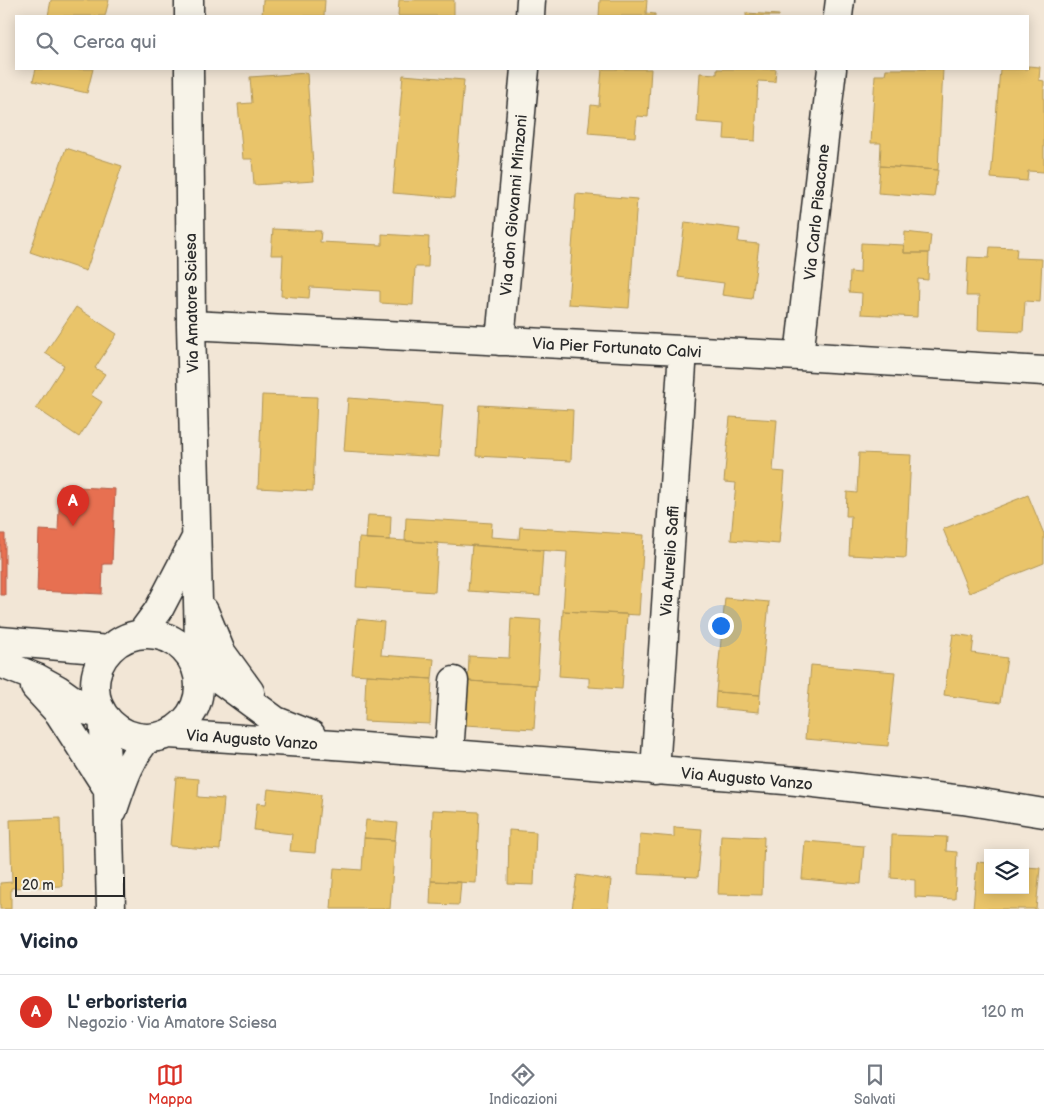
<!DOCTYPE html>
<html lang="it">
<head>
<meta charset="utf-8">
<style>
	:root { --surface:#fff; --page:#f2f2f3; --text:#1f2937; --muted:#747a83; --line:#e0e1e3; --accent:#d93025 }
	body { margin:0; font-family:"Balsamiq Sans",sans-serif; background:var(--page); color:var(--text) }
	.controls { position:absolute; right:15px; bottom:15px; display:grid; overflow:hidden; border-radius:0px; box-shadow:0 2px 12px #0003 }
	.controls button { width:45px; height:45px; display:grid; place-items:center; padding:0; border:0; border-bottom:1px solid var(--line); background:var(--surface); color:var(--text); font:25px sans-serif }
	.scale { position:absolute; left:15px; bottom:12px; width:110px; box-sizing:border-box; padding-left:5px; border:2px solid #2b2b2b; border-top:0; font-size:14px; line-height:18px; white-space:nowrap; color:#2b2b2b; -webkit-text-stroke:4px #f7f3e8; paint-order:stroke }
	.you { position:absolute; left:720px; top:625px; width:18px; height:18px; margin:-12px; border:4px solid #fff; border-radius:50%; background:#1a73e8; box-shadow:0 0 0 8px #1a73e833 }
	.badge { display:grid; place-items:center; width:32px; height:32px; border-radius:50%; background:var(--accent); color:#fff; font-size:16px; font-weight:700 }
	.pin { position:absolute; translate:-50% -41px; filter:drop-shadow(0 1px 2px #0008) }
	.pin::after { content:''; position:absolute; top:26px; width:18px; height:15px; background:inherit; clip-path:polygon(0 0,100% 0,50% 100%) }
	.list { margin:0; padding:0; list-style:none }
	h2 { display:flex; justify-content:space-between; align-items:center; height:65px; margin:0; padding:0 20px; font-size:21px }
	h2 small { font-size:16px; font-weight:400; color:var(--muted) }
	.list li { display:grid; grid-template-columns:32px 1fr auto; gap:15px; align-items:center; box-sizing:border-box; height:75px; padding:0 20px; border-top:1px solid var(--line) }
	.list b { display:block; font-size:19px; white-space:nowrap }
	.list p { margin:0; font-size:16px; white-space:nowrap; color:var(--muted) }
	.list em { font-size:16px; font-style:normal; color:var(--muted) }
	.icon { flex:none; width:28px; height:28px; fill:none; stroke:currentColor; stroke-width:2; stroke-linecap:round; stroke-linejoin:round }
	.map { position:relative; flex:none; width:1044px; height:909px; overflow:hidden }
	.search { position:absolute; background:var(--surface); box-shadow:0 2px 12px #0003; left:15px; right:15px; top:15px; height:55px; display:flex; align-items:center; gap:12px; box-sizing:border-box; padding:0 18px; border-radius:0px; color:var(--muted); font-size:19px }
	.sheet { height:140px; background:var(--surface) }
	nav { display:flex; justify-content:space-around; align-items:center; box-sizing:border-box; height:70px; border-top:1px solid var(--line); background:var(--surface); font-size:14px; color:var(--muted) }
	nav a { display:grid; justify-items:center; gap:2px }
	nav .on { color:var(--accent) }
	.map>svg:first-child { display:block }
	.homes { fill:#e9c46a; stroke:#b09657 }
	.shops { fill:#e76f51; stroke:#af5b46 }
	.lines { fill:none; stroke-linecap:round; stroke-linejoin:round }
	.minor-casing { stroke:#2b2b2b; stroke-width:31 }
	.minor { stroke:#f7f3e8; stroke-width:28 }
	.labels { text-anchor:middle; stroke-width:5; stroke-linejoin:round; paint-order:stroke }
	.street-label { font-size:16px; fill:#2b2b2b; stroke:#f7f3e8 }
</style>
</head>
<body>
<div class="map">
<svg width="1044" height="909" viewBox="0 0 1044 909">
	<rect width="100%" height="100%" fill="#f2e6d6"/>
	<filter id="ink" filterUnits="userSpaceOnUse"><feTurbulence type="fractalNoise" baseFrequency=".02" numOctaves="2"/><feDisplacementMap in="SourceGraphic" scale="10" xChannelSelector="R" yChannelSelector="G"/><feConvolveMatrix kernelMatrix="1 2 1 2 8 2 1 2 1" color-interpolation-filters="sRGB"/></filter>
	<g filter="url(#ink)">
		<!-- homes -->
		<path class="homes" d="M51 0H109L105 16H48Z
			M263 0H325L324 16H262Z
			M399 0H454V16H398Z
			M600 0H647L646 13 655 14V16H599Z
			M746 13 779 15V16H746Z
			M1028 66 1040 67 1039 80 1044 81V172L1028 171 1027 181 991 178 1000 69H1028Z
			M36 69H93L87 93 33 81Z
			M602 69H651L648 117 637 116 635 137 588 133 591 105 599 106Z
			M717 69H776L775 82 758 81 755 141 724 139 725 124 697 122 700 73 717 74Z
			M886 69H943L938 170 880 166 881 143H871L875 75H885Z
			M307 73 314 181 254 185 252 159H243L238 104 252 103 250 77Z
			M403 75 464 80 454 198 393 193Z
			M66 148 122 166 86 271 30 252Z
			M880 166 938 170 934 197 878 193Z
			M576 194 637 199 629 308 568 304Z
			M685 222 740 229 738 242 759 244 752 299 722 295 724 283 678 277Z
			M273 229 321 231 320 242 382 245V234L429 237 428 267H415L413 305 380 303V291L310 287 309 298 281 296 283 255H271Z
			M905 232 931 235 929 253H904Z
			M861 243 904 245V253H929L928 280 918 279 917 317 861 314 862 293 849 292 850 272 860 273Z
			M990 247 1017 248 1016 258 1042 259 1040 302 1025 301 1023 332 978 330 979 296H966L968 257 989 258Z
			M76 307 117 334 95 368 105 374 91 395 102 402 79 437 36 408 64 365 45 353Z
			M262 395 317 397 313 491 258 488Z
			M348 398 443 405 439 457 344 451Z
			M479 405 573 410 571 461 476 456Z
			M730 417 777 420 773 471 785 472 779 544 731 540 736 483 724 482Z
			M859 453 911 455 906 558 849 555 851 516H846L847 492 857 493Z
			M1028 495 1044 534V563L969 593 943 529Z
			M368 515 391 516 390 540 366 539Z
			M406 518 492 523 491 537 519 539 520 527 644 535 639 615 563 611 567 552 405 541Z
			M359 538 438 543 435 592 356 587Z
			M472 545 543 550 540 596 468 591Z
			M725 598 769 602 760 695 716 692Z
			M563 611 627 614 622 689 589 687V678L559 676Z
			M511 618 541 620 537 685 468 681 469 656 509 658Z
			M357 619 384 622 381 655 434 659 432 679 352 674Z
			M953 634 974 637 972 653 1007 658 1000 703 944 695Z
			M811 665 895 672 888 746 805 739Z
			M366 675 432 679 430 724 364 721Z
			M468 681 537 685 534 729 465 725Z
			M716 692 760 695 759 712 715 708Z
			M176 777 199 779 198 797 224 799 220 850 170 846Z
			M268 789 321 795 315 853 290 851 292 834 254 830 257 803 266 804Z
			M433 810 479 812 476 883 431 881Z
			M60 818 62 886 11 888V909H0V883L12 882 10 820Z
			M366 820 397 823 395 840 364 838Z
			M674 827 702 829 698 877 638 874 640 834 674 837Z
			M509 830 536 832 534 885 508 884Z
			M721 835 764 837 762 895 718 894Z
			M892 835 947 837 946 851 957 852 955 899 915 897V880L891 878Z
			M364 838 395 840 390 909H331L334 868 362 870Z
			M805 841 864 846 861 884 802 879Z
			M977 862 988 863V890H1025V867L1040 868 1036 909H973Z
			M577 875 611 880 608 909H572Z
			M431 881 461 882 459 905 430 904Z"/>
		<!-- shops -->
		<path class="shops" d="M60 486 115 489 112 564H103L102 594 37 591 39 530 58 531Z
			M0 534H5V595H0Z"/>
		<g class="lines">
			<!-- minor casing -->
			<g class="minor-casing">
				<path id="minor" d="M189 0V16
					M530 16 531 0
					M838 16 840 0
					M189 69 191 325 199 641 193 660
					M191 325 799 356 1044 371
					M500 341 525 69
					M799 356 832 69
					M204 611 221 652 250 692
					M95 686a52 52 0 1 1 104 0a52 52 0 1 1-104 0Z
					M141 634 158 611 196 538
					M0 641 109 650
					M0 663 37 678 57 689 88 711 103 715 108 790 111 909
					M196 667 215 676 276 721 311 735
					M35 687 59 713 106 786
					M169 734 363 747 797 781 963 800 1044 813
					M449 754 454 681
					M655 771 683 350
					M113 810C122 784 129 759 147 739"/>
			</g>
			<!-- minor -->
			<use href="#minor" class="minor"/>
		</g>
	</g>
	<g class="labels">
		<!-- street labels -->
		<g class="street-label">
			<text transform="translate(513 205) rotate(-85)" y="6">Via don Giovanni Minzoni</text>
			<text transform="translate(816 212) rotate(-84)" y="6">Via Carlo Pisacane</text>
			<text transform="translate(191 303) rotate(-91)" y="6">Via Amatore Sciesa</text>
			<text transform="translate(617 347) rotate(3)" y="6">Via Pier Fortunato Calvi</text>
			<text transform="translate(669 561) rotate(-86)" y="6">Via Aurelio Saffi</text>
			<text transform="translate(252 739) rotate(4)" y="6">Via Augusto Vanzo</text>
			<text transform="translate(747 778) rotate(5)" y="6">Via Augusto Vanzo</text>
		</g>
	</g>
</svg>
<div class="controls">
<button><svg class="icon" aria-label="layers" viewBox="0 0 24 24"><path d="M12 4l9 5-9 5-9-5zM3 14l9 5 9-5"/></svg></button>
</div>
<div class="scale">20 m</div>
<div class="you"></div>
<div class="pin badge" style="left:73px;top:526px">A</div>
<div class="search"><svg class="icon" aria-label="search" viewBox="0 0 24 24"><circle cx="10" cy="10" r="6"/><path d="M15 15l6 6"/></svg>Cerca qui</div>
</div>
<section class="sheet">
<h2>Vicino<small></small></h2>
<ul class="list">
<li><span class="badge">A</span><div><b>L' erboristeria</b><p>Negozio · Via Amatore Sciesa</p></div><em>120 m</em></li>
</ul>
</section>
<nav>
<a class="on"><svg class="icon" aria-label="map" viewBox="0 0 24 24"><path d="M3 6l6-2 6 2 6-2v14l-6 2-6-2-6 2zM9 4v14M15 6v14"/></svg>Mappa</a>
<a><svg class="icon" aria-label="directions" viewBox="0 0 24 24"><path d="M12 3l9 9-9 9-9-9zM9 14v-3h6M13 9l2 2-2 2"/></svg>Indicazioni</a>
<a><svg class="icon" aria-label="saved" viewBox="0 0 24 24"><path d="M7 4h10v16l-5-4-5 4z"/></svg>Salvati</a>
</nav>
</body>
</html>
